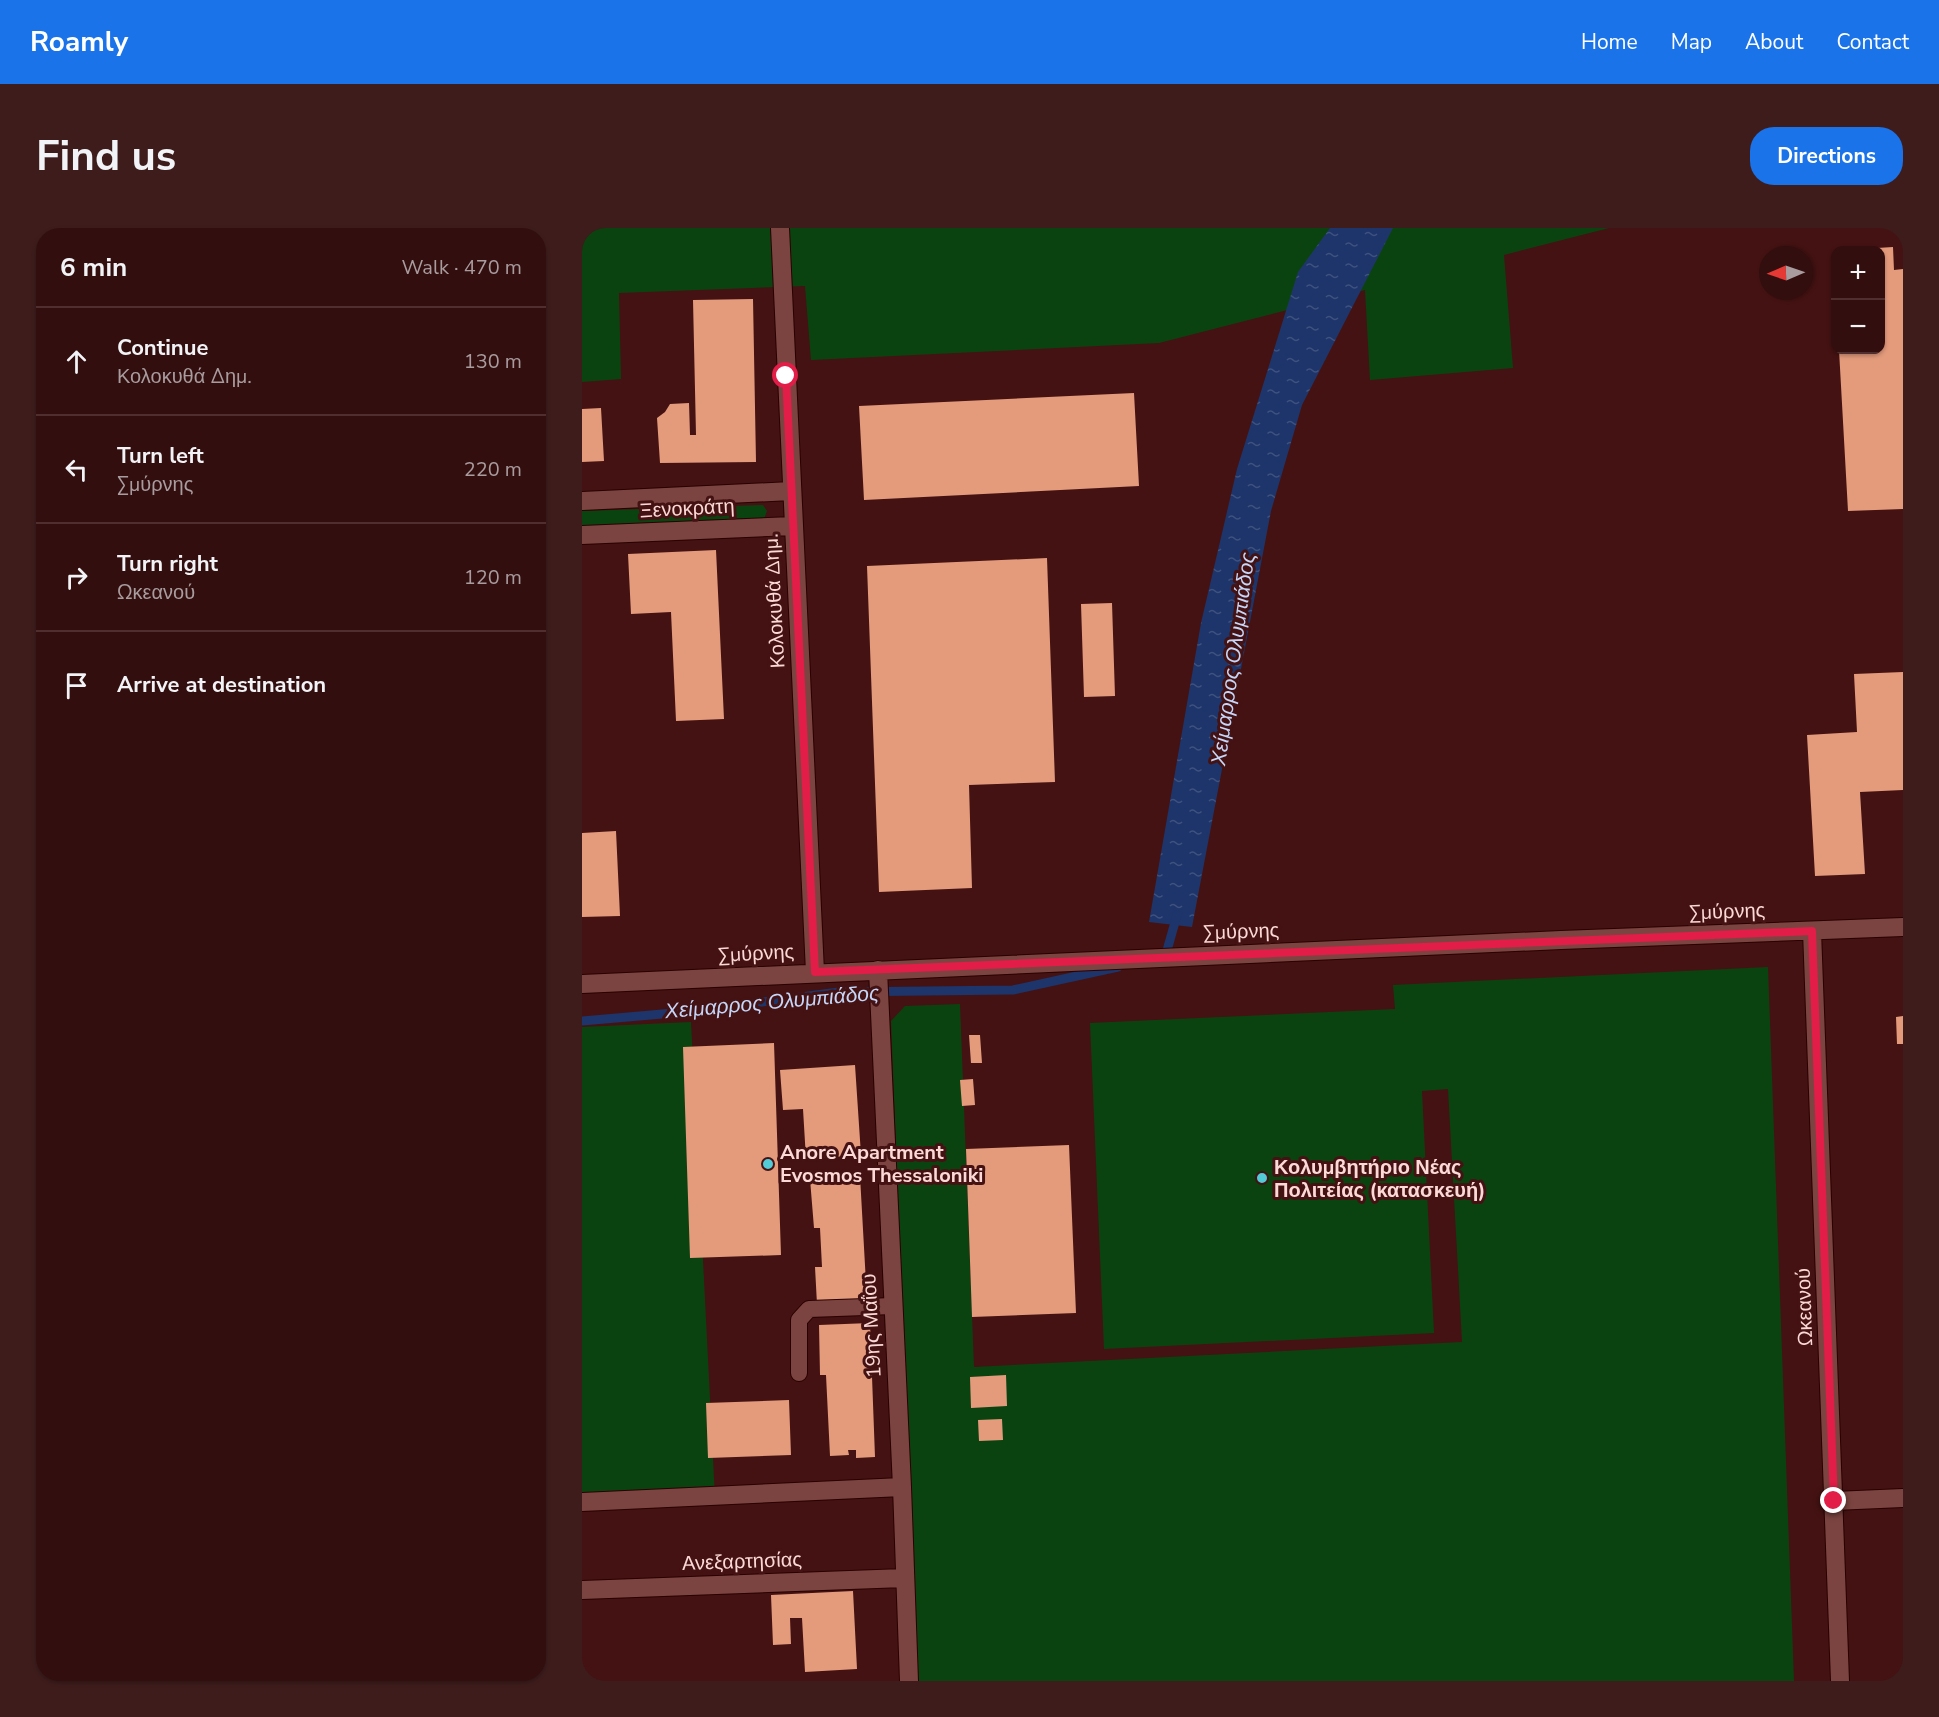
<!DOCTYPE html>
<html lang="en">
<head>
<meta charset="utf-8">
<style>
	:root { --surface:#330e0e; --page:#3e1c1c; --text:#f1f3f6; --muted:#a99c9e; --line:#4e2e2e; --accent:#1a73e8 }
	body { margin:0; font-family:"Nunito Sans",sans-serif; background:var(--page); color:var(--text) }
	.controls { position:absolute; right:18px; top:18px; display:grid; overflow:hidden; border-radius:12px; box-shadow:0 2px 4px #0004 }
	.controls button { width:54px; height:54px; display:grid; place-items:center; padding:0; border:0; border-bottom:2px solid var(--line); background:var(--surface); color:var(--text); font:30px sans-serif }
	.compass { position:absolute; left:1177px; top:18px; width:54px; height:54px; border-radius:50%; background:var(--surface); box-shadow:0 2px 4px #0004; rotate:268deg }
	.stop { position:absolute; width:18px; height:18px; margin:-14px; border:4px solid #e11d48; border-radius:50%; background:#fff }
	.stop.end { background:#e11d48; border-color:#fff; box-shadow:0 2px 6px #0008 }
	.list { margin:0; padding:0; list-style:none }
	h2 { display:flex; justify-content:space-between; align-items:center; height:78px; margin:0; padding:0 24px; font-size:26px }
	h2 small { font-size:20px; font-weight:400; color:var(--muted) }
	.list li { display:grid; grid-template-columns:39px 1fr auto; gap:18px; align-items:center; box-sizing:border-box; height:108px; padding:0 24px; border-top:2px solid var(--line) }
	.list b { display:block; font-size:22px; white-space:nowrap }
	.list p { margin:0; font-size:20px; white-space:nowrap; color:var(--muted) }
	.list em { font-size:20px; font-style:normal; color:var(--muted) }
	.icon { flex:none; width:33px; height:33px; fill:none; stroke:currentColor; stroke-width:2; stroke-linecap:round; stroke-linejoin:round }
	.map { position:relative; flex:none; width:1321px; height:1453px; overflow:hidden; border-radius:24px }
	header { display:flex; align-items:center; gap:36px; box-sizing:border-box; height:84px; padding:0 30px; background:var(--accent); color:#fff }
	header strong { font-size:28px }
	nav { display:flex; gap:33px; margin-inline-start:auto; font-size:21px }
	.intro { display:flex; align-items:center; justify-content:space-between; box-sizing:border-box; height:144px; padding:0 36px }
	h1 { margin:0; font-size:42px }
	.button { padding:15px 27px; border-radius:24px; background:var(--accent); color:#fff; font-size:21px; font-weight:700 }
	main { display:flex; gap:36px; padding:0 36px }
	aside { flex:1; background:var(--surface); border-radius:24px; box-shadow:0 2px 4px #0004 }
	.map>svg:first-child { display:block }
	.green { fill:#0b4310 }
	.water { fill:url(#water-ripples) }
	.lines { fill:none; stroke-linecap:round; stroke-linejoin:round }
	.stream { stroke:#1d356a; stroke-width:9 }
	.building { fill:#e49b7c }
	.service-casing { stroke:#280001; stroke-width:18 }
	.minor-casing { stroke:#280001; stroke-width:20 }
	.service { stroke:#7b4440; stroke-width:16 }
	.minor { stroke:#7b4440; stroke-width:18 }
	.route { stroke:#e11d48; stroke-width:8 }
	.poi-dot { fill:#52cbd7; stroke:#441212; stroke-width:2 }
	.labels { text-anchor:middle; stroke-width:6; stroke-linejoin:round; paint-order:stroke }
	.street-label { font-size:20px; fill:#fbd9d6; stroke:#441212 }
	.poi-label { font-size:20px; font-weight:bold; fill:#fbd9d6; stroke:#441212; text-anchor:start }
	.water-label { font-size:21px; font-style:italic; fill:#c5d6f9; stroke:#441212 }
</style>
</head>
<body>
<header>
<strong>Roamly</strong>
<nav><a>Home</a><a>Map</a><a>About</a><a>Contact</a></nav>
</header>
<div class="intro"><h1>Find us</h1><a class="button">Directions</a></div>
<main>
<aside>
<h2>6 min<small>Walk · 470 m</small></h2>
<ul class="list">
<li><svg class="icon" aria-label="ahead" viewBox="0 0 24 24"><path d="M12 20V5M6 11l6-6 6 6"/></svg><div><b>Continue</b><p>Κολοκυθά Δημ.</p></div><em>130 m</em></li>
<li><svg class="icon" aria-label="left" viewBox="0 0 24 24"><path d="M17 20v-9H6M10 6l-5 5 5 5"/></svg><div><b>Turn left</b><p>Σμύρνης</p></div><em>220 m</em></li>
<li><svg class="icon" aria-label="right" viewBox="0 0 24 24"><path d="M7 20v-9h11M14 6l5 5-5 5"/></svg><div><b>Turn right</b><p>Ωκεανού</p></div><em>120 m</em></li>
<li><svg class="icon" aria-label="arrive" viewBox="0 0 24 24"><path d="M6 21V4h12l-3 4 3 4H6"/></svg><div><b>Arrive at destination</b></div></li>
</ul>
</aside>
<div class="map">
<svg width="1321" height="1453" viewBox="0 0 1321 1453">
	<defs>
		<pattern id="water-ripples" width="26" height="14" patternUnits="userSpaceOnUse" patternTransform="scale(1.5)"><rect width="26" height="14" fill="#1d356a"/><path d="M2 4q2-2 4 0t4 0M15 11q2-2 4 0t4 0" fill="none" stroke="#3f527f"/></pattern>
	</defs>
	<rect width="100%" height="100%" fill="#441212"/>
	<!-- green -->
	<path class="green" d="M0 0H1027L922 27 931 140 788 152 783 62 577 115 229 132 223 58 37 65 39 151 0 154Z
		M181 277 185 283 182 291 0 298V283Z
		M1186 739 1212 1453H335L309 793 323 778 378 776 392 1139 880 1114 866 861 840 863 852 1105 522 1121 508 795 813 781 811 757Z
		M109 794 133 1270 0 1275V799Z"/>
	<!-- water -->
	<path class="water" d="M748 0H811L720 177 689 283 610 699 567 694 619 395 655 241 716 44Z"/>
	<g class="lines">
		<!-- stream -->
		<path class="stream" d="M579 730 584 726 595 687
			M0 793 103 784 257 764 431 762 536 739"/>
	</g>
	<!-- building -->
	<path class="building" d="M1311 19 1312 42 1321 41V281L1266 283 1257 122H1298V22H1279V21Z
		M171 71 174 234 78 235 75 190 83 184 88 176 107 175 108 207H114L111 72Z
		M552 165 557 258 282 272 277 178Z
		M19 180 22 233 0 234V181Z
		M134 322 142 491 94 493 89 384 49 386 46 326Z
		M465 330 473 554 387 557 390 660 297 664 285 338Z
		M530 375 533 468 502 469 499 376Z
		M1321 444V562L1278 564 1283 646 1233 648 1225 507 1275 504 1272 446Z
		M34 603 38 688 0 689V605Z
		M1321 788V816H1315L1314 789Z
		M387 807H398L400 835H389Z
		M192 815 199 1027 108 1030 101 819Z
		M273 837 279 927 224 931 221 881 201 882 198 842Z
		M391 851 393 877 380 878 378 852Z
		M487 917 494 1085 390 1089 384 921Z
		M278 948 285 1073 235 1076 233 1039H240L238 1000H232L228 951Z
		M288 1095 293 1229 274 1230V1222H266L267 1227 248 1228 244 1147H238L237 1097Z
		M424 1147 425 1178 389 1180 388 1149Z
		M207 1172 209 1227 126 1230 124 1175Z
		M420 1191 421 1212 397 1213 396 1192Z
		M271 1363 275 1441 223 1444 220 1390H208L209 1416 191 1417 189 1367Z"/>
	<g class="lines">
		<!-- service casing -->
		<g class="service-casing">
			<path id="service" d="M217 1145V1092L227 1081 311 1078"/>
		</g>
		<!-- minor casing -->
		<g class="minor-casing">
			<path id="minor" d="M198 0 233 744
				M0 273 209 263
				M0 307 211 298
				M1230 703 1258 1453
				M296 742 320 1259 327 1453
				M0 756 979 712 1321 699
				M1252 1273 1321 1270
				M0 1274 320 1259
				M0 1362 322 1350"/>
		</g>
		<!-- service -->
		<use href="#service" class="service"/>
		<!-- minor -->
		<use href="#minor" class="minor"/>
	</g>
	<g class="lines">
		<!-- route -->
		<path class="route" d="M204 148 233 744 1230 703 1252 1273"/>
	</g>
	<!-- markers -->
	<g class="poi-dot">
		<circle cx="186" cy="936" r="6"/>
		<circle cx="680" cy="950" r="6"/>
	</g>
	<g class="labels">
		<!-- street labels -->
		<g class="street-label">
			<text transform="translate(105 280) rotate(-3)" y="7">Ξενοκράτη</text>
			<text transform="translate(192 373) rotate(-93)" y="7">Κολοκυθά Δημ.</text>
			<text transform="translate(1145 683) rotate(-2)" y="7">Σμύρνης</text>
			<text transform="translate(659 703) rotate(-2)" y="7">Σμύρνης</text>
			<text transform="translate(174 725) rotate(-3)" y="7">Σμύρνης</text>
			<text transform="translate(1222 1079) rotate(-92)" y="7">Ωκεανού</text>
			<text transform="translate(289 1098) rotate(-93)" y="7">19ης Μαΐου</text>
			<text transform="translate(160 1333) rotate(-2)" y="7">Ανεξαρτησίας</text>
		</g>
		<!-- poi labels -->
		<g class="poi-label">
			<text x="198" y="931">Anore Apartment<tspan x="198" dy="23">Evosmos Thessaloniki</tspan></text>
			<text x="692" y="946">Κολυμβητήριο Νέας<tspan x="692" dy="23">Πολιτείας (κατασκευή)</tspan></text>
		</g>
		<!-- water labels -->
		<g class="water-label">
			<text transform="translate(651 431) rotate(-82)" y="7">Χείμαρρος Ολυμπιάδος</text>
			<text transform="translate(190 774) rotate(-5)" y="7">Χείμαρρος Ολυμπιάδος</text>
		</g>
	</g>
</svg>
<div class="controls">
<button>+</button>
<button>−</button>
</div>
<svg class="compass" viewBox="-18 -18 36 36"><path d="M0-13l5 13h-10z" fill="#e53935"/><path d="M0 13l5-13h-10z" fill="#a99c9e"/></svg>
<div class="stop" style="left:204px;top:148px"></div>
<div class="stop end" style="left:1252px;top:1273px"></div>
</div>
</main>
</body>
</html>
